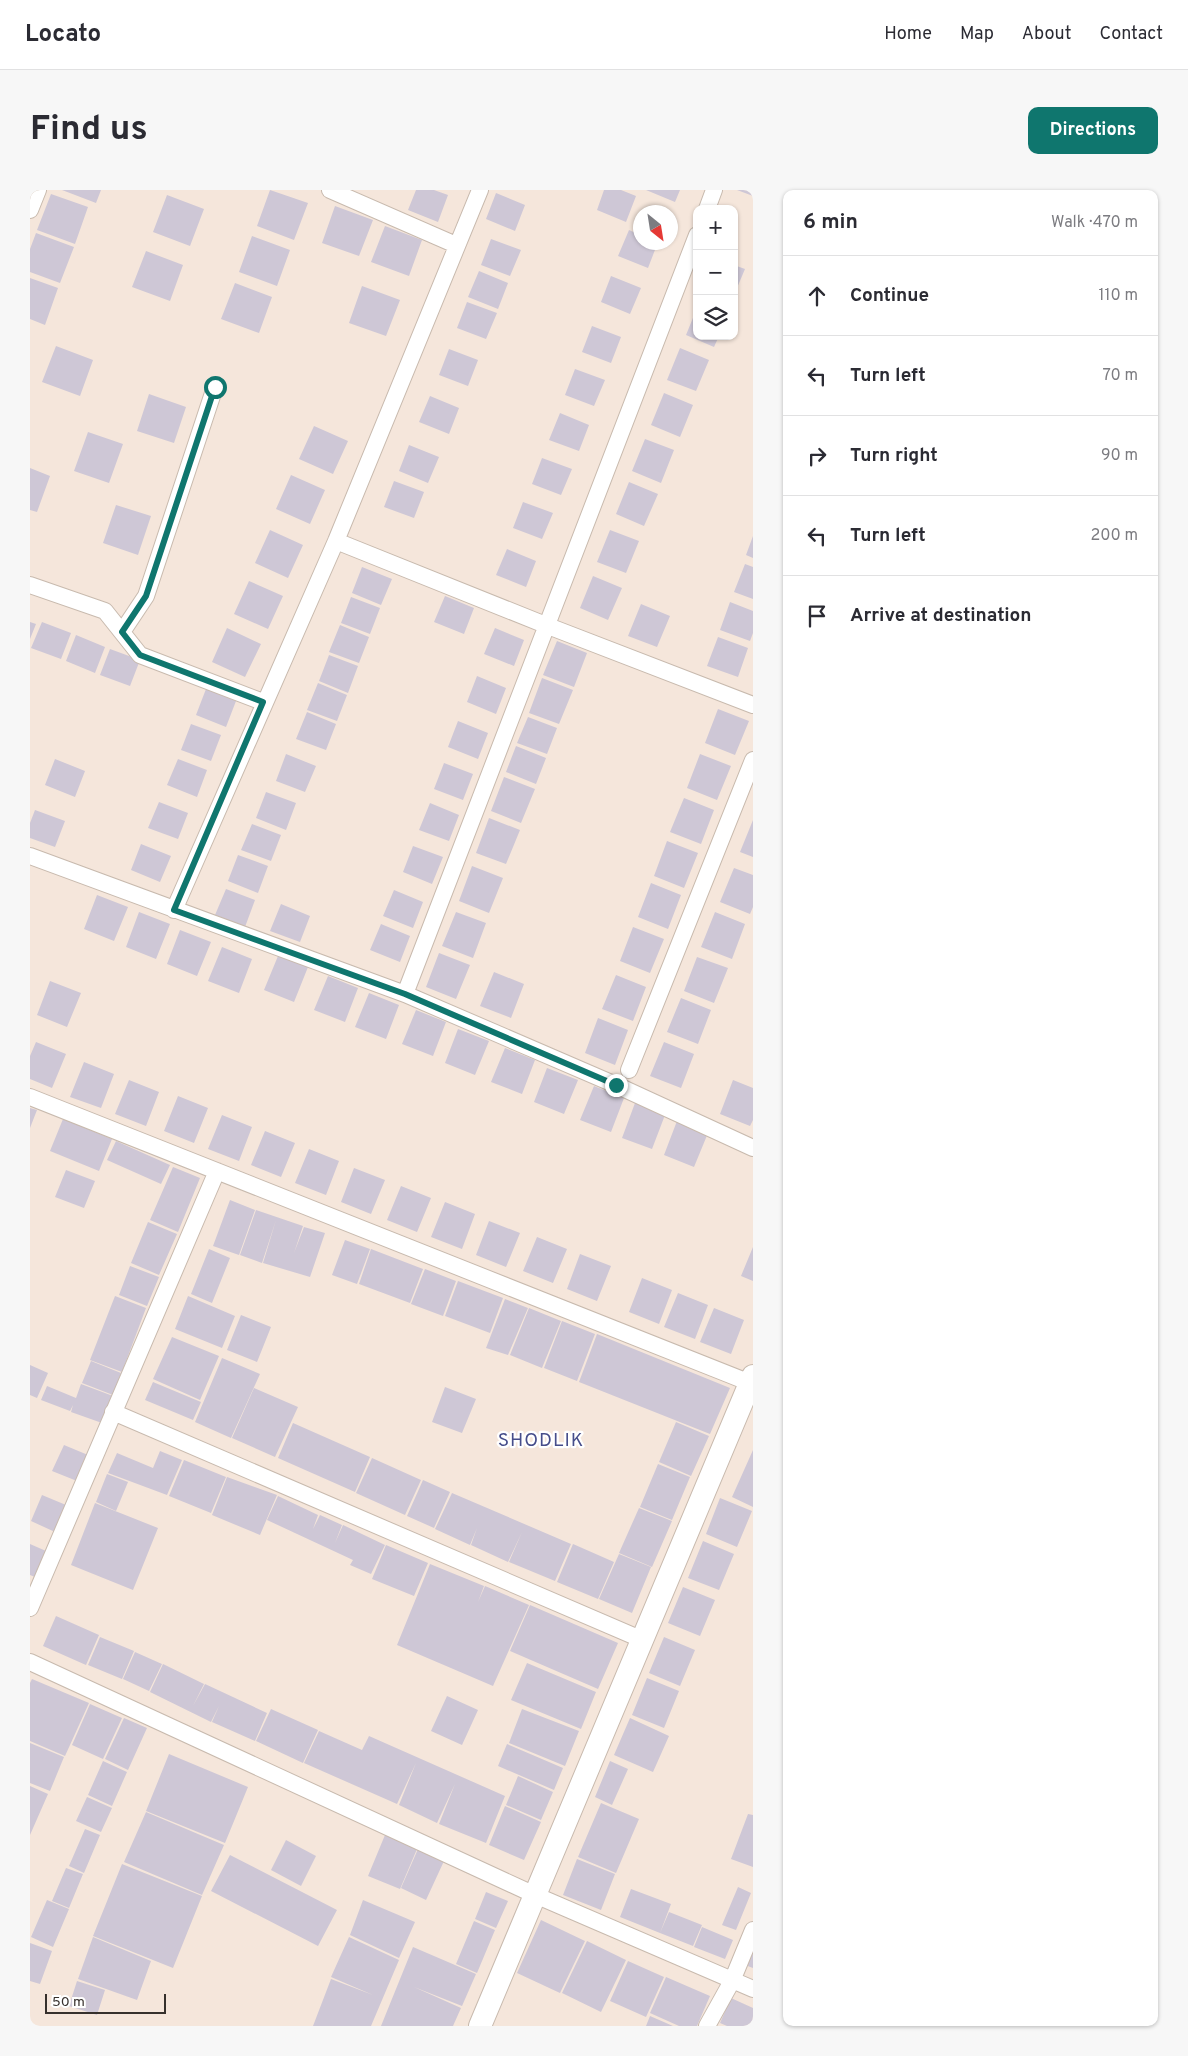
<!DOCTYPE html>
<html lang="en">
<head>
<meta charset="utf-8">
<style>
	:root { --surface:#fff; --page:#f7f7f7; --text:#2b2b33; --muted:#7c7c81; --line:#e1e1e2; --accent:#0f766e }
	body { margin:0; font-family:Overpass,sans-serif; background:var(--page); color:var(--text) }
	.controls { position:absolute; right:15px; top:15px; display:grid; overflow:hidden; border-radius:10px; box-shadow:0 1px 4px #0004 }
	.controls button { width:45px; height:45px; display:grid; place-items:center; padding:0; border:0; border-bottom:1px solid var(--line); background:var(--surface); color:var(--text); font:25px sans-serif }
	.compass { position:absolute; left:603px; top:15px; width:45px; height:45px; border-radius:50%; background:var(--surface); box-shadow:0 1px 4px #0004; rotate:150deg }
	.scale { position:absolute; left:15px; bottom:12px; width:121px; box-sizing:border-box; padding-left:5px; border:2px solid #36302c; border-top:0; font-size:14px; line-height:18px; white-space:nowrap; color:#36302c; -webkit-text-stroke:4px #fff; paint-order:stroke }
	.stop { position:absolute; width:15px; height:15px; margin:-11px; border:4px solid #0f766e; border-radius:50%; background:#fff }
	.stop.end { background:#0f766e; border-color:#fff; box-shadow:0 1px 5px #0008 }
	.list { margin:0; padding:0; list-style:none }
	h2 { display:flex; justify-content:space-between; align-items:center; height:65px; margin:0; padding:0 20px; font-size:21px }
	h2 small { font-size:16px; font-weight:400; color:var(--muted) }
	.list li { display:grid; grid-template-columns:32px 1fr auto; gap:15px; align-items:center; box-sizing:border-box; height:80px; padding:0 20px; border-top:1px solid var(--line) }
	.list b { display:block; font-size:19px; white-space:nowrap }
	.list em { font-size:16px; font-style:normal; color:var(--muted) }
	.icon { flex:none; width:28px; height:28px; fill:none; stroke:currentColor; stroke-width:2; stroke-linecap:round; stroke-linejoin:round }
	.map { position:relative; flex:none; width:723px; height:1836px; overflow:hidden; border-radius:10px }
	header { display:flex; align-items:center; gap:30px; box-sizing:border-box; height:70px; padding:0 25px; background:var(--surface); border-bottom:1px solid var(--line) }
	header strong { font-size:24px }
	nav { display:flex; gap:28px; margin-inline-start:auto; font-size:18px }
	.intro { display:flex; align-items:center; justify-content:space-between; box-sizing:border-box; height:120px; padding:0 30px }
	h1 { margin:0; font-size:35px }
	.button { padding:12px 22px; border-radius:10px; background:var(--accent); color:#fff; font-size:18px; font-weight:700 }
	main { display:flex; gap:30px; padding:0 30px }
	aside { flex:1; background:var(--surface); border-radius:10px; box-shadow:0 1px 4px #0004 }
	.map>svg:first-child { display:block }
	.building { fill:#cec7d6 }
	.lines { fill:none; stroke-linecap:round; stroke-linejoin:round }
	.street-casing { stroke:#c8baae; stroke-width:18 }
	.secondary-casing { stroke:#c8baae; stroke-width:24 }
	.street { stroke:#fff; stroke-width:16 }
	.secondary { stroke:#fff; stroke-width:22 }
	.route { stroke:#0f766e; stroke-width:6 }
	.labels { text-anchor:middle; stroke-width:4.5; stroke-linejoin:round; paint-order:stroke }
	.quarter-label { font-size:19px; letter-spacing:1px; fill:#464d8a; stroke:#fff }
</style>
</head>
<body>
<header>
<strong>Locato</strong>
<nav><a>Home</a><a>Map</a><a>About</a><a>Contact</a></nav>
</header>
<div class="intro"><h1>Find us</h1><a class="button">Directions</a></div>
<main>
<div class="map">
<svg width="723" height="1836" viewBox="0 0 723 1836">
	<rect width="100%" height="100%" fill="#f5e6db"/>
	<!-- building -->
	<path class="building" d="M32 0H71L66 13Z
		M240 0 278 13 264 50 227 36Z
		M386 0H404L418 5 408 32 378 20Z
		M574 0H591L606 6 596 32 567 20Z
		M616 0H650L645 12Z
		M707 0H723V6Z
		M466 3 495 15 485 41 456 29Z
		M21 4 58 17 45 54 7 40Z
		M137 5 174 19 160 56 123 42Z
		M305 16 343 30 329 66 292 53Z
		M355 36 392 50 379 86 341 72Z
		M599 40 610 45V52H628L618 78 588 66Z
		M6 43 44 57 30 93 0 82V59Z
		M222 46 260 60 247 96 209 82Z
		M461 49 491 60 480 86 451 75Z
		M116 61 153 75 140 111 102 97Z
		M704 75 715 79 704 105Z
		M449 81 478 93 468 119 438 107Z
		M581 86 611 98 600 124 571 112Z
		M0 88 28 98 15 135 0 129Z
		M205 93 242 107 229 143 191 129Z
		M332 96 370 110 356 146 319 133Z
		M437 112 467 123 456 149 427 138Z
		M667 118V146H689L684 157 656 145Z
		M562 136 591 147 581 173 552 162Z
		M26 156 63 170 50 206 12 192Z
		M650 158 679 170 666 201 637 190Z
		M419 159 448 170 438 196 409 185Z
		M545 179 575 190 564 216 535 205Z
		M634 203 663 215 650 247 621 235Z
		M119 204 156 217 144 253 107 241Z
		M400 206 429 218 419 244 389 232Z
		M530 223 559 235 549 261 519 250Z
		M284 236 318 251 303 284 269 269Z
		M58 242 93 254 79 293 44 281Z
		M615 249 644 260 631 293 602 281Z
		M379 255 409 267 398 293 369 281Z
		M512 268 542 279 531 305 502 294Z
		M0 278 20 286 7 322 0 320Z
		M261 285 295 300 280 334 246 319Z
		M364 291 394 302 384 328 354 317Z
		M599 292 628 304 614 336 586 324Z
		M493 312 523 323 512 349 483 338Z
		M86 315 121 326 108 365 73 353Z
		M240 340 273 355 258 388 225 373Z
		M580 340 609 351 596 383 567 372Z
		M723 346V368L716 365Z
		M477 359 506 371 496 397 466 385Z
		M715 374 723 377V409L704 402Z
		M332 377 362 389 351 415 322 403Z
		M563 386 592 398 578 430 550 418Z
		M219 391 253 406 238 439 204 424Z
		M415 406 444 418 434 444 404 432Z
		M321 407 350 418 340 444 311 433Z
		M700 412 723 421V443L720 451 690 440Z
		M611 414 640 426 627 457 598 446Z
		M0 432 6 434 0 449Z
		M12 432 41 443 31 469 1 458Z
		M310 435 339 447 329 473 299 462Z
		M197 438 231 454 215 487 182 472Z
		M465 438 494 450 484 476 454 464Z
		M46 445 75 457 65 483 36 471Z
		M688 447 718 458 708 487 677 476Z
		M527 451 557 463 544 497 513 485Z
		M80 459 110 470 100 496 70 485Z
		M299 465 328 476 318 503 289 491Z
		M447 486 476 498 466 524 437 512Z
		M512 488 543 500 529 534 499 523Z
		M288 493 317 505 307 531 277 520Z
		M176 499 206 511 196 537 166 525Z
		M688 519 719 531 705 565 675 553Z
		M277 522 306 534 296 560 266 549Z
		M498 527 527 538 517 564 487 553Z
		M428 531 458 543 448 569 418 557Z
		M161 534 191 545 181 571 151 560Z
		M486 556 516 568 506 594 476 582Z
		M256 564 286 576 275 602 246 591Z
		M670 564 701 576 687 610 657 598Z
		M25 569 55 581 45 607 15 595Z
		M148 569 177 580 167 607 137 595Z
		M414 573 443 584 433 610 404 599Z
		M474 587 505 599 491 633 461 621Z
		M236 602 266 613 256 640 226 628Z
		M654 608 684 620 671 654 640 642Z
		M129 612 158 623 148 649 118 638Z
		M400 613 429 625 419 651 389 640Z
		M5 620 35 631 25 657 0 648V633Z
		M459 628 490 640 476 674 446 663Z
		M723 630V667L710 662Z
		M222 634 251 645 241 671 211 660Z
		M637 651 668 663 654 698 624 686Z
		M111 654 141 666 130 692 101 680Z
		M383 656 413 667 402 694 373 682Z
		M208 665 238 676 228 703 198 691Z
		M442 676 473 688 459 723 429 711Z
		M704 678 723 685V717L720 724 690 712Z
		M621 693 651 705 638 739 608 727Z
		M196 699 225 710 215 737 185 725Z
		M364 700 393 712 383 738 353 726Z
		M67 705 98 717 84 751 54 739Z
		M251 714 280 726 270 752 240 741Z
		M109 722 140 734 126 769 96 757Z
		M426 722 456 733 443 768 412 756Z
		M685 722 715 734 702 769 671 757Z
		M351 734 380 746 370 772 340 760Z
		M603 737 634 749 620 783 590 771Z
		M150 740 181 752 167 786 137 774Z
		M192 757 222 769 209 803 178 791Z
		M409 763 440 775 426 809 396 797Z
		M248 766 278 777 264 812 234 800Z
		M667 767 698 778 684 813 654 801Z
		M464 782 494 794 481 828 450 816Z
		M586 785 616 797 603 831 572 819Z
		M298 786 328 798 315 832 284 820Z
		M20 791 51 803 37 837 7 825Z
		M339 803 369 815 356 849 325 837Z
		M651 808 681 820 668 854 637 842Z
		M386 820 416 832 403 866 372 854Z
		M568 828 598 840 585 875 555 863Z
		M428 839 459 851 445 885 415 873Z
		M6 852 36 864 22 898 0 889V866Z
		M634 852 664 864 651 898 620 886Z
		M475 858 505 870 492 904 461 892Z
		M54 872 84 884 71 918 40 907Z
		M517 878 548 890 534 924 504 912Z
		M99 890 129 902 116 936 85 924Z
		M703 890 723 898V930L720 936 690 924Z
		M564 896 594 908 581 942 550 930Z
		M148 906 178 918 164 953 134 941Z
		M605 913 635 925 622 959 592 948Z
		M0 918 7 920 0 938Z
		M192 925 222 937 209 971 178 959Z
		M33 929 82 949 69 981 20 961Z
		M647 931 678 943 664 977 634 965Z
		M235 941 265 953 251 987 221 975Z
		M86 951 140 975 131 994 77 970Z
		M279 959 309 971 296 1005 265 993Z
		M143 977 170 988 148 1042 120 1030Z
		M324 978 355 990 341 1024 311 1012Z
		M36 980 65 991 54 1018 25 1007Z
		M371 996 401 1008 387 1042 357 1030Z
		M200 1010 225 1020 209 1065 183 1056Z
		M415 1012 445 1024 432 1059 401 1047Z
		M226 1020 273 1036 264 1063 274 1037 295 1043 280 1087 233 1073 246 1030 232 1073 210 1065Z
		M459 1031 490 1043 476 1077 446 1065Z
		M118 1032 147 1044 129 1085 101 1073Z
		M507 1047 537 1059 523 1093 493 1081Z
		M315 1050 340 1059 327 1094 302 1085Z
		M723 1057V1091L711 1086Z
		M179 1059 200 1068 182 1113 161 1104Z
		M341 1059 393 1079 380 1113 329 1094Z
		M550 1064 581 1076 567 1111 537 1099Z
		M100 1076 129 1087 117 1116 89 1105Z
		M395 1079 426 1091 413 1126 381 1114Z
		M612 1088 642 1100 629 1134 599 1122Z
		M428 1091 473 1108 460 1143 415 1126Z
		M648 1103 678 1115 665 1149 634 1137Z
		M85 1106 116 1118 92 1182 60 1170Z
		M158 1106 205 1126 192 1158 145 1139Z
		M475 1109 498 1118 478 1165 456 1158Z
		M499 1118 531 1131 512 1178 480 1165Z
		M684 1118 714 1130 701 1164 670 1152Z
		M211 1125 241 1137 227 1172 197 1160Z
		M532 1131 565 1144 547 1191 514 1178Z
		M567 1144 700 1198 680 1244 549 1192Z
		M142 1147 189 1166 170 1210 123 1189Z
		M192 1168 230 1184 201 1248 165 1232Z
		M61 1171 91 1183 83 1205 52 1193Z
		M0 1175 18 1183 7 1208 0 1205Z
		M123 1192 171 1212 163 1230 115 1210Z
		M51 1194 83 1206 72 1233 41 1222 43 1215 40 1221 11 1210 17 1196 46 1208Z
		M415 1197 446 1209 432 1243 402 1232Z
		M224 1198 268 1217 245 1267 202 1248Z
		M646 1232 679 1246 661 1286 629 1272Z
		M263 1233 340 1267 325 1302 248 1268Z
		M34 1255 58 1265 47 1291 22 1281Z
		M723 1260V1317L702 1307Z
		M130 1261 152 1270 137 1305 78 1283 87 1263 123 1278Z
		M342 1268 391 1290 375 1325 326 1303Z
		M154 1270 196 1287 181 1323 139 1306Z
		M628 1274 660 1287 642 1330 610 1317Z
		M77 1284 98 1292 86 1321 66 1312Z
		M197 1287 247 1305 230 1345 182 1325Z
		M393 1290 420 1302 404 1338 377 1326Z
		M422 1303 541 1354 525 1391 479 1372 492 1342 478 1372 441 1355 447 1338 440 1355 405 1339Z
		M12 1305 36 1315 25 1342 1 1331Z
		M248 1306 288 1325 283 1339 290 1325 312 1335 305 1353 313 1335 355 1355 341 1384 320 1375 323 1370 237 1330Z
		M690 1308 722 1321 707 1357 676 1344Z
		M65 1313 128 1338 103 1400 41 1375Z
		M609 1318 642 1331 622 1377 589 1363Z
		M673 1351 704 1364 689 1400 658 1388Z
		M0 1354 16 1361 5 1387 0 1385Z
		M543 1354 584 1372 568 1409 527 1392Z
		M356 1355 398 1373 384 1406 342 1389Z
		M589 1364 621 1377 602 1423 569 1409Z
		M400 1374 454 1396 448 1412 455 1396 499 1415 463 1496 367 1455Z
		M653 1397 685 1410 670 1446 638 1433Z
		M500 1415 588 1453 568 1499 480 1461Z
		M26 1426 69 1445 56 1475 13 1456Z
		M70 1447 104 1461 92 1489 58 1475Z
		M634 1447 665 1460 650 1496 619 1483Z
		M105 1462 132 1474 119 1501 93 1489Z
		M497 1473 566 1502 551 1539 481 1510Z
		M133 1474 174 1494 163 1516 175 1494 237 1523 225 1551 182 1532 189 1516 181 1532 120 1502Z
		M617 1488 649 1501 634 1538 602 1525Z
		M2 1489 59 1513 35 1566 0 1551V1493Z
		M417 1506 448 1520 432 1555 401 1541Z
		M60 1514 92 1528 73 1569 42 1555Z
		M241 1519 288 1540 273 1573 226 1551Z
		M492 1519 549 1541 535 1576 479 1553Z
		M94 1528 117 1538 98 1580 75 1569Z
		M600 1528 639 1546 623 1582 584 1565Z
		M289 1541 332 1560 339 1546 475 1606 456 1653 409 1634 425 1594 407 1633 369 1615 386 1573 367 1614 274 1573Z
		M0 1553 34 1567 20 1601 0 1593Z
		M477 1554 533 1578 524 1600 468 1576Z
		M139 1564 218 1597 195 1653 116 1621Z
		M73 1571 97 1582 82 1616 58 1605Z
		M580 1571 598 1579 582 1615 565 1607Z
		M488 1586 523 1602 511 1630 476 1615Z
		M0 1596 18 1604 0 1645Z
		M57 1607 82 1618 71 1642 46 1631Z
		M571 1613 609 1629 586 1683 548 1667Z
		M475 1616 511 1632 494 1670 459 1655Z
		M116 1622 194 1655 172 1705 94 1672Z
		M718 1624 723 1625V1677L701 1669Z
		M55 1639 70 1645 54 1683 39 1676Z
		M355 1645 387 1659 370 1699 338 1686Z
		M256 1650 286 1666 271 1696 241 1680Z
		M388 1659 414 1671 396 1710 371 1698Z
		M200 1665 307 1720 288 1756 181 1701Z
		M547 1669 585 1684 571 1720 533 1705Z
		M92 1674 172 1706 143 1778 63 1746Z
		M36 1678 53 1684 39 1718 22 1711Z
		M708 1697 721 1703 706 1740 692 1735Z
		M601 1699 641 1714 630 1743 590 1727Z
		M456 1702 478 1711 466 1738 445 1729Z
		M17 1710 39 1719 23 1757 1 1747Z
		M333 1710 385 1732 369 1768 320 1745Z
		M639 1722 672 1735 663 1756 630 1743Z
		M511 1730 555 1751 530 1803 487 1783Z
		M444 1731 465 1740 447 1783 426 1774Z
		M672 1737 703 1750 695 1769 664 1757Z
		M63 1747 121 1771 107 1810 48 1789Z
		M319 1747 369 1770 341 1836H283L301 1789 343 1805 301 1787Z
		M557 1751 596 1770 571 1822 532 1803Z
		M0 1753 22 1761 10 1794 0 1791Z
		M383 1757 446 1784 432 1816 384 1797 431 1818 423 1836H351Z
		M723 1759V1778L715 1775Z
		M598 1771 634 1787 616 1827 580 1811Z
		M636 1787 680 1806 667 1836H649L620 1823Z
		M47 1791 75 1800 67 1825 39 1816Z
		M701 1808 723 1818V1836H697L690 1833Z
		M620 1826 643 1836H616Z"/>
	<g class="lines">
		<!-- street casing -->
		<g class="street-casing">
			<path id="street" d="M300 0 426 55
				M677 19 684 0
				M0 20 8 0
				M306 351 518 436 723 515
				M0 395 75 421 110 465 233 512
				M92 442 116 406 185 197
				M0 666 375 804 586 895 723 958
				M144 720 306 351 450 0
				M375 804 667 45
				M599 880 723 570
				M0 907 723 1194
				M83 1222 613 1450
				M0 1418 187 981
				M0 1472 505 1705 723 1799
				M677 1836 702 1791 723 1740"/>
		</g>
		<!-- secondary casing -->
		<g class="secondary-casing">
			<path id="secondary" d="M450 1836 723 1186"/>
		</g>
		<!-- street -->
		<use href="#street" class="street"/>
		<!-- secondary -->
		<use href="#secondary" class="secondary"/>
	</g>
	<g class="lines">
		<!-- route -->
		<path class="route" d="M185 197 116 406 92 442 110 465 233 512 144 720 375 804 586 895"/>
	</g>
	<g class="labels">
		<!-- quarter labels -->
		<g class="quarter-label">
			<text x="511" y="1256">SHODLIK</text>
		</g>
	</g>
</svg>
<div class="controls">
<button>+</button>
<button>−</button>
<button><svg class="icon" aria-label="layers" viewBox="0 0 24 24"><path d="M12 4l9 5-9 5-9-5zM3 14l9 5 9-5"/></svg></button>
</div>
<svg class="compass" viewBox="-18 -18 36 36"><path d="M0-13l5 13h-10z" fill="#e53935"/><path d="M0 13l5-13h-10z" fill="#7c7c81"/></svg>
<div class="scale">50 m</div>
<div class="stop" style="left:185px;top:197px"></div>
<div class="stop end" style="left:586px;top:895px"></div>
</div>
<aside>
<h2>6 min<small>Walk · 470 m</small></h2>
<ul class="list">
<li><svg class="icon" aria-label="ahead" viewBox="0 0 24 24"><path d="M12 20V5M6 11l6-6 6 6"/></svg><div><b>Continue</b></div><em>110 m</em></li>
<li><svg class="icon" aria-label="left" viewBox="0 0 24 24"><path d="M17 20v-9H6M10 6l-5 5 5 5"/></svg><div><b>Turn left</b></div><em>70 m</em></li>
<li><svg class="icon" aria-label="right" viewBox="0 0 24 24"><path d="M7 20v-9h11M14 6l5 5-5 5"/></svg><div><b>Turn right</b></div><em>90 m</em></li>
<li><svg class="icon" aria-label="left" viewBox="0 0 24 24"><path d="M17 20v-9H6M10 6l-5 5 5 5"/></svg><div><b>Turn left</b></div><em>200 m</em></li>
<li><svg class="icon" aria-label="arrive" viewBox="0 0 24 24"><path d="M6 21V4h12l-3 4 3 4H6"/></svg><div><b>Arrive at destination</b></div></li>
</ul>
</aside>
</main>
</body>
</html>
